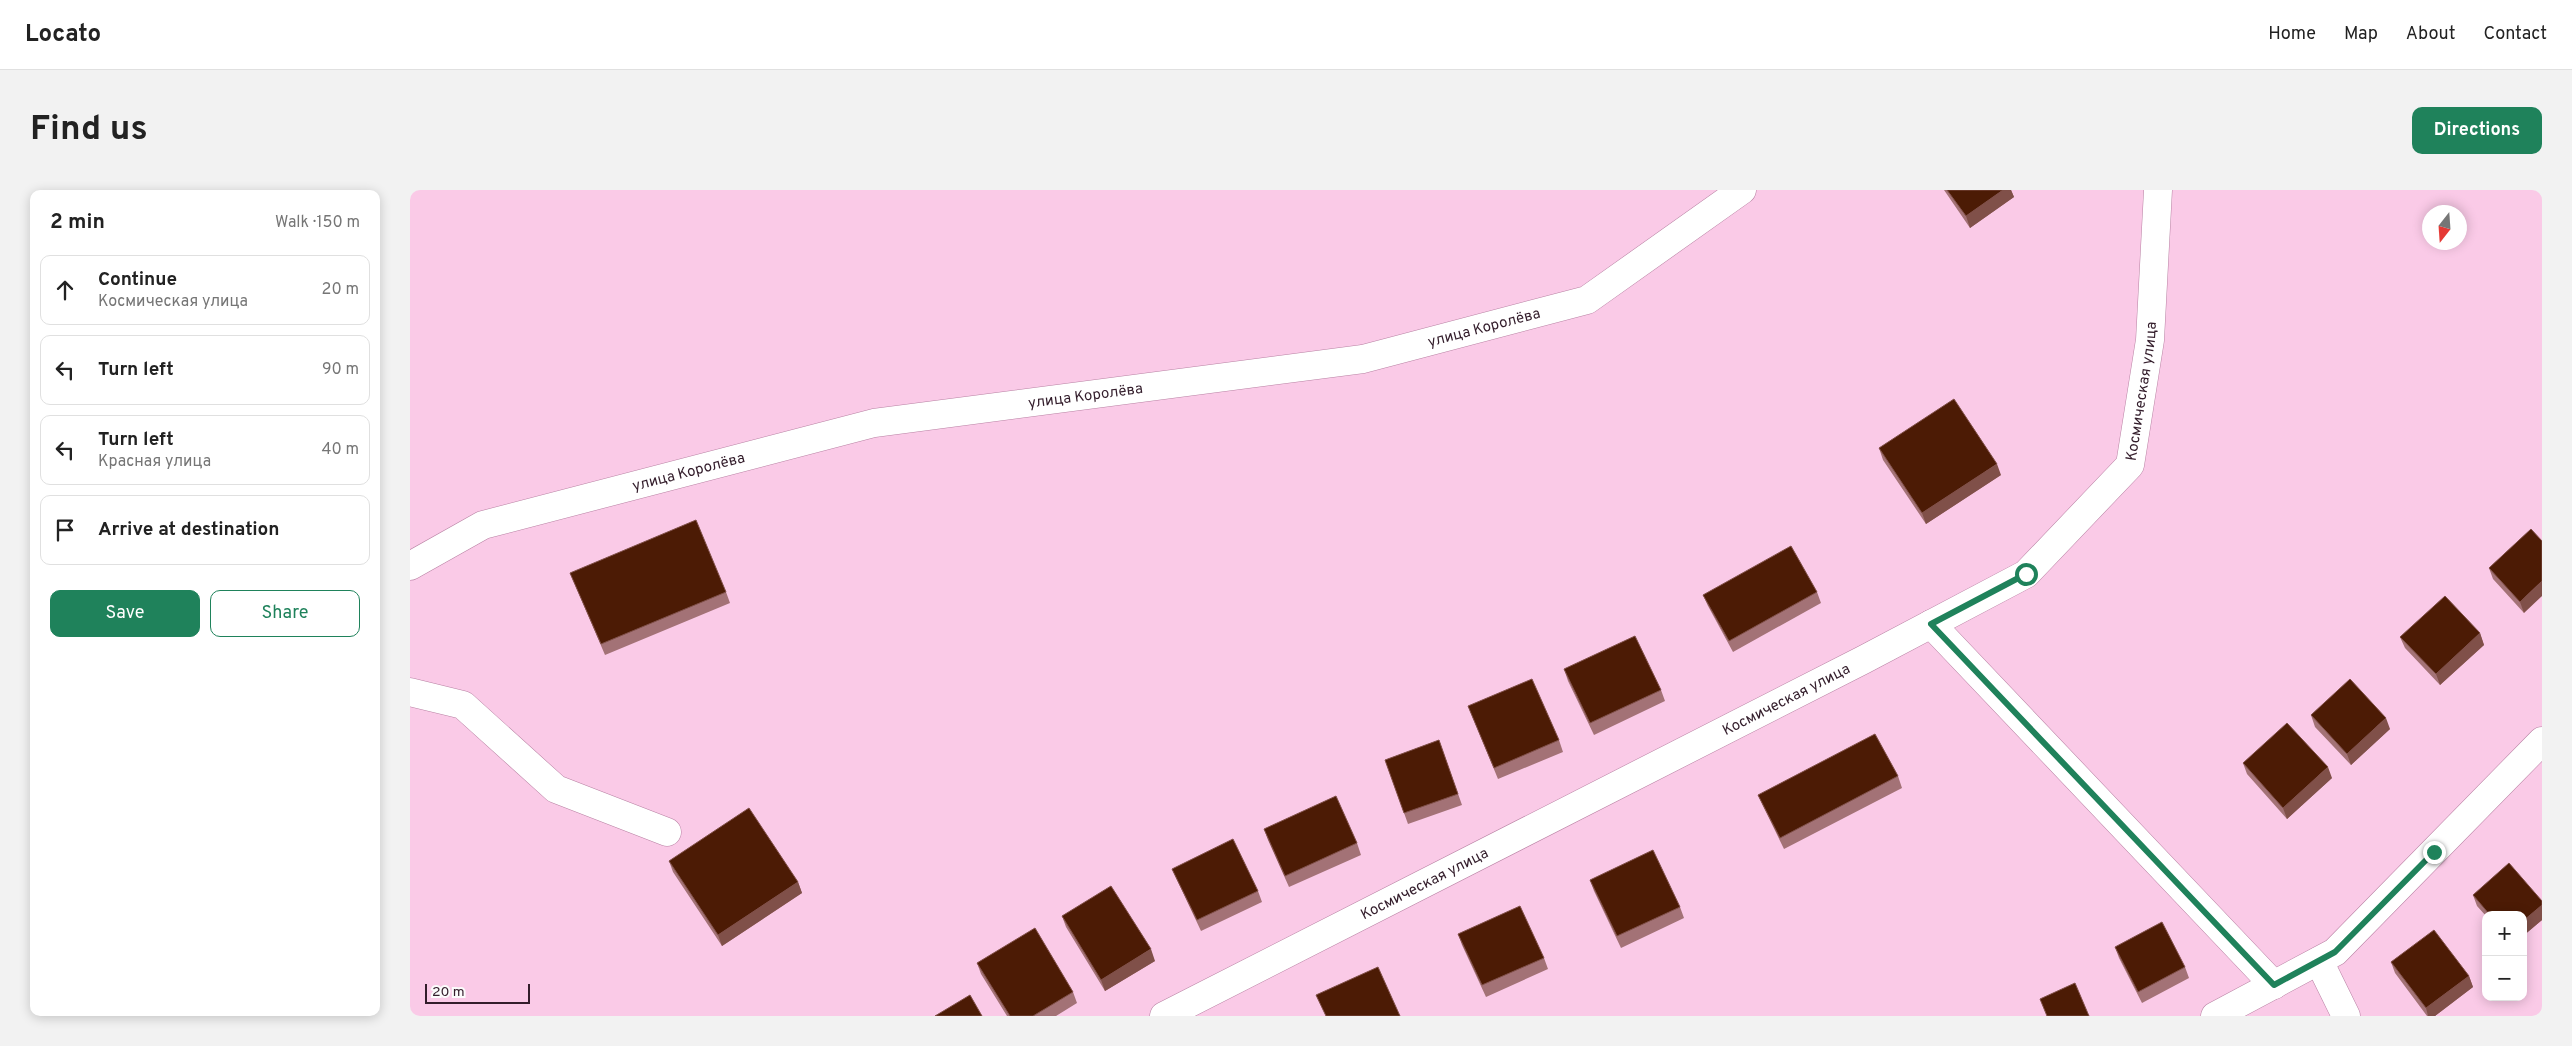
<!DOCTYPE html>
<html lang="en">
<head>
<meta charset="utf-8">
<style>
	:root { --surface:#fff; --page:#f2f2f2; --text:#222; --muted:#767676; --line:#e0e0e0; --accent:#1f825b }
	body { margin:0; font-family:Overpass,sans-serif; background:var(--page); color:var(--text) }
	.controls { position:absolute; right:15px; bottom:15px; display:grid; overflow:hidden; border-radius:10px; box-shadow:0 2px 12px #0003 }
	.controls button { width:45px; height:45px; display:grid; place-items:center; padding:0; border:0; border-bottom:1px solid var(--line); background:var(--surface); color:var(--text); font:25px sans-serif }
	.compass { position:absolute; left:2012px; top:15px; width:45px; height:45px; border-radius:50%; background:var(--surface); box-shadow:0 2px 12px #0003; rotate:197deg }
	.scale { position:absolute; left:15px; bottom:12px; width:105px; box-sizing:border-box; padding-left:5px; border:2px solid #331d2b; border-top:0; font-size:14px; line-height:18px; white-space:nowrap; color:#331d2b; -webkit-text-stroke:4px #fbfbfb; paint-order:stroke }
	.stop { position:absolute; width:15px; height:15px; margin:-11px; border:4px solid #1f825b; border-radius:50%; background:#fff }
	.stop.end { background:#1f825b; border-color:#fff; box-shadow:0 1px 5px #0008 }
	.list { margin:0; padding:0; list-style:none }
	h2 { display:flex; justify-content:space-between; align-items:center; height:65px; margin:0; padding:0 20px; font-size:21px }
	h2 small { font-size:16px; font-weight:400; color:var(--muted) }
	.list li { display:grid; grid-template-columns:32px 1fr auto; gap:15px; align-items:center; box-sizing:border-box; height:70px; margin:0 10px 10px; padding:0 10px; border:1px solid var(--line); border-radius:10px }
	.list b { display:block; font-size:19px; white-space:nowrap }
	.list p { margin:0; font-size:16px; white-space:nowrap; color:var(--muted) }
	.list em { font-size:16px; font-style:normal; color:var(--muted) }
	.actions { display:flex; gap:10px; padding:15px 20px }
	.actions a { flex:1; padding:11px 0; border:1px solid var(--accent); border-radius:10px; text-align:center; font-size:18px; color:var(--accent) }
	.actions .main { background:var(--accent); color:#fff }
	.icon { flex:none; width:28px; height:28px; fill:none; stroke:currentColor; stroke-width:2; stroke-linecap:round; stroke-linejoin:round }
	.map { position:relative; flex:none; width:2132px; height:826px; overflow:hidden; border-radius:10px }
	header { display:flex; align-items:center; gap:30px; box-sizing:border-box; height:70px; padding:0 25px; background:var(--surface); border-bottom:1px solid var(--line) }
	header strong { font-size:24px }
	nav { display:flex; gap:28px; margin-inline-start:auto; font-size:18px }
	.intro { display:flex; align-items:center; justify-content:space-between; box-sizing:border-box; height:120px; padding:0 30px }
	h1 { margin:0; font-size:35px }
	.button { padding:12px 22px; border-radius:10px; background:var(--accent); color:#fff; font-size:18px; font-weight:700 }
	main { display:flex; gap:30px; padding:0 30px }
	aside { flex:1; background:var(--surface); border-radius:10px; box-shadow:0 2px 12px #0003 }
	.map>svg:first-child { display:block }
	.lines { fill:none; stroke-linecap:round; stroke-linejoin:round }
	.minor-casing { stroke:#b881a3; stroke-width:29 }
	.minor { stroke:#fff; stroke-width:28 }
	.wall { fill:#a37276 }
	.shaded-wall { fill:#805049 }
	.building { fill:#4c1b05; stroke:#805049 }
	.route { stroke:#1f825b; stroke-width:6 }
	.labels { text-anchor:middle; stroke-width:5; stroke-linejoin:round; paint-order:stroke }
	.street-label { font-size:15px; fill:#331d2b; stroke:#fbfbfb }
</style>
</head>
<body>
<header>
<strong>Locato</strong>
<nav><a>Home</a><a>Map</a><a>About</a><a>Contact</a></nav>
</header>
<div class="intro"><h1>Find us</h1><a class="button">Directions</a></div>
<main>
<aside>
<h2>2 min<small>Walk · 150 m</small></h2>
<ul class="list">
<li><svg class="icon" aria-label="ahead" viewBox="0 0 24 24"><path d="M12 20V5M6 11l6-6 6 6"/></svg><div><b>Continue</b><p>Космическая улица</p></div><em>20 m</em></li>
<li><svg class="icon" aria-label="left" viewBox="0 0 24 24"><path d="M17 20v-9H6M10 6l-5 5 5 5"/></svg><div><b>Turn left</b></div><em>90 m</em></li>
<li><svg class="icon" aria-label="left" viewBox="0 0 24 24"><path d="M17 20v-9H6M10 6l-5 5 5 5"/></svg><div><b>Turn left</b><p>Красная улица</p></div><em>40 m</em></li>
<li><svg class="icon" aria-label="arrive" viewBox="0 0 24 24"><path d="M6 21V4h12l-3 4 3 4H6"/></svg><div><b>Arrive at destination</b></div></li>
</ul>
<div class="actions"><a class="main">Save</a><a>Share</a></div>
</aside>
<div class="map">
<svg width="2132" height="826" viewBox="0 0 2132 826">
	<rect width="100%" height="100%" fill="#facae7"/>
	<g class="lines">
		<!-- minor casing -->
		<g class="minor-casing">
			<g id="minor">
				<path id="s1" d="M0 376 73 335 464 233 953 169 1177 110 1332 0"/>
				<path d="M1521 434 1864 795"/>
				<path d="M0 502 53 515 146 599 257 642"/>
				<path d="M1909 771 1936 826"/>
				<path id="s2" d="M754 826 1453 470 1616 384 1720 275 1740 150 1748 0"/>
				<path d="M1805 826 1925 762 2132 551"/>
			</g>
		</g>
		<!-- minor -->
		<use href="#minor" class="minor"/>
	</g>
	<!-- wall -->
	<path class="wall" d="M1534 0H1601L1604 7 1560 38Z
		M1469 258 1591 285 1516 334 1473 270Z
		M2121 339 2114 423 2083 389 2079 378Z
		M160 383 316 402 320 413 195 465Z
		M1407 402 1411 413 1323 462 1298 416 1293 405Z
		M2070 443 2074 455 2030 495 1995 458 1990 447Z
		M1154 479 1251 500 1255 511 1184 545 1158 491Z
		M1058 516 1149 550 1153 562 1088 589Z
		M1901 525 1980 539 1941 575 1905 537Z
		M1029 550 1052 615 998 634 975 570Z
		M1833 573 1922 588 1877 629 1837 584Z
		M1488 586 1492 598 1374 659 1353 616 1348 605Z
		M854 639 947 653 951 665 879 697 858 650Z
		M259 671 388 692 392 703 312 756 263 682Z
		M762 679 848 701 852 712 791 741 767 690Z
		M1180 690 1270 717 1274 728 1211 758 1184 701Z
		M2063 705 2132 711V730L2113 746V725H2076V726L2067 716Z
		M652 726 745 771 695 801 656 737Z
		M1048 744 1134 768 1138 779 1076 807 1052 755Z
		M1705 757 1775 777 1779 788 1732 813 1709 768Z
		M1981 772 2059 786 2063 797 2025 826H2017L1985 783Z
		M567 773 663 802 667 813 646 826H597L571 784Z"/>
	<!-- shaded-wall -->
	<path class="shaded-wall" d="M1593 0H1601L1604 7 1560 38 1556 26Z
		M1587 274 1591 285 1516 334 1512 323Z
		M2132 391V406L2114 423 2110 412Z
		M2070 443 2074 455 2030 495 2026 484Z
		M1976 528 1980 539 1941 575 1937 564Z
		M1918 577 1922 588 1877 629 1873 618Z
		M388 692 392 703 312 756 308 745Z
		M2132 715V730L2113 746V731Z
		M741 759 745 771 695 801 691 790Z
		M2059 786 2063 797 2025 826H2018L2016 818Z"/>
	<!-- building -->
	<path class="building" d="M1537 0H1593L1556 26Z
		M1544 209 1587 274 1512 323 1469 258Z
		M286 330 316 402 191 454 160 383Z
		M2121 339 2132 351V391L2110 412 2079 378Z
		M1381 356 1407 402 1319 451 1293 405Z
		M2035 406 2070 443 2026 484 1990 447Z
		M1225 446 1251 500 1180 533 1154 479Z
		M1122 489 1149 550 1084 578 1058 516Z
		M1940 489 1976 528 1937 564 1901 525Z
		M1877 533 1918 577 1873 618 1833 573Z
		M1465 544 1488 586 1370 648 1348 605Z
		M1029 550 1048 604 994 623 975 570Z
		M926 606 947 653 875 686 854 639Z
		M339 618 388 692 308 745 259 671Z
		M823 649 848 701 787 730 762 679Z
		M1243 660 1270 717 1207 746 1180 690Z
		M2099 673 2132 711V715L2113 731V725H2080L2063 705Z
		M701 696 741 759 691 790 652 726Z
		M1110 716 1134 768 1072 795 1048 744Z
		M1752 732 1775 777 1728 802 1705 757Z
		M625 738 663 802 623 826H600L567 773Z
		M2024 740 2059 786 2016 818 1981 772Z
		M968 777 990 826H916L906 805Z
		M1665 793 1679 826H1637L1630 809Z
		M560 805 572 826H525Z"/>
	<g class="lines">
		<!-- route -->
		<path class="route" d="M1616 384 1521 434 1864 795 1925 762 2024 662"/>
	</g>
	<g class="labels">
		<!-- street labels -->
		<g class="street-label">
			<text dy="5" stroke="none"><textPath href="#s1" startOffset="1106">улица Королёва</textPath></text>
			<text dy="5" stroke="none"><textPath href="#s2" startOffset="1194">Космическая улица</textPath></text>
			<text dy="5" stroke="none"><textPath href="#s1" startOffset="701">улица Королёва</textPath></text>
			<text dy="5" stroke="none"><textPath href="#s1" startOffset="296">улица Королёва</textPath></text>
			<text dy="5" stroke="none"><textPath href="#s2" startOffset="698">Космическая улица</textPath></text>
			<text dy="5" stroke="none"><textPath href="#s2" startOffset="292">Космическая улица</textPath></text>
		</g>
	</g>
</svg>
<div class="controls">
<button>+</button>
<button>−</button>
</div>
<svg class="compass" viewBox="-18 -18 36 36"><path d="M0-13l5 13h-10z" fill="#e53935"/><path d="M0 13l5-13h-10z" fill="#767676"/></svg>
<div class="scale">20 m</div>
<div class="stop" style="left:1616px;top:384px"></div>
<div class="stop end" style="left:2024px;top:662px"></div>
</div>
</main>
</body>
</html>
